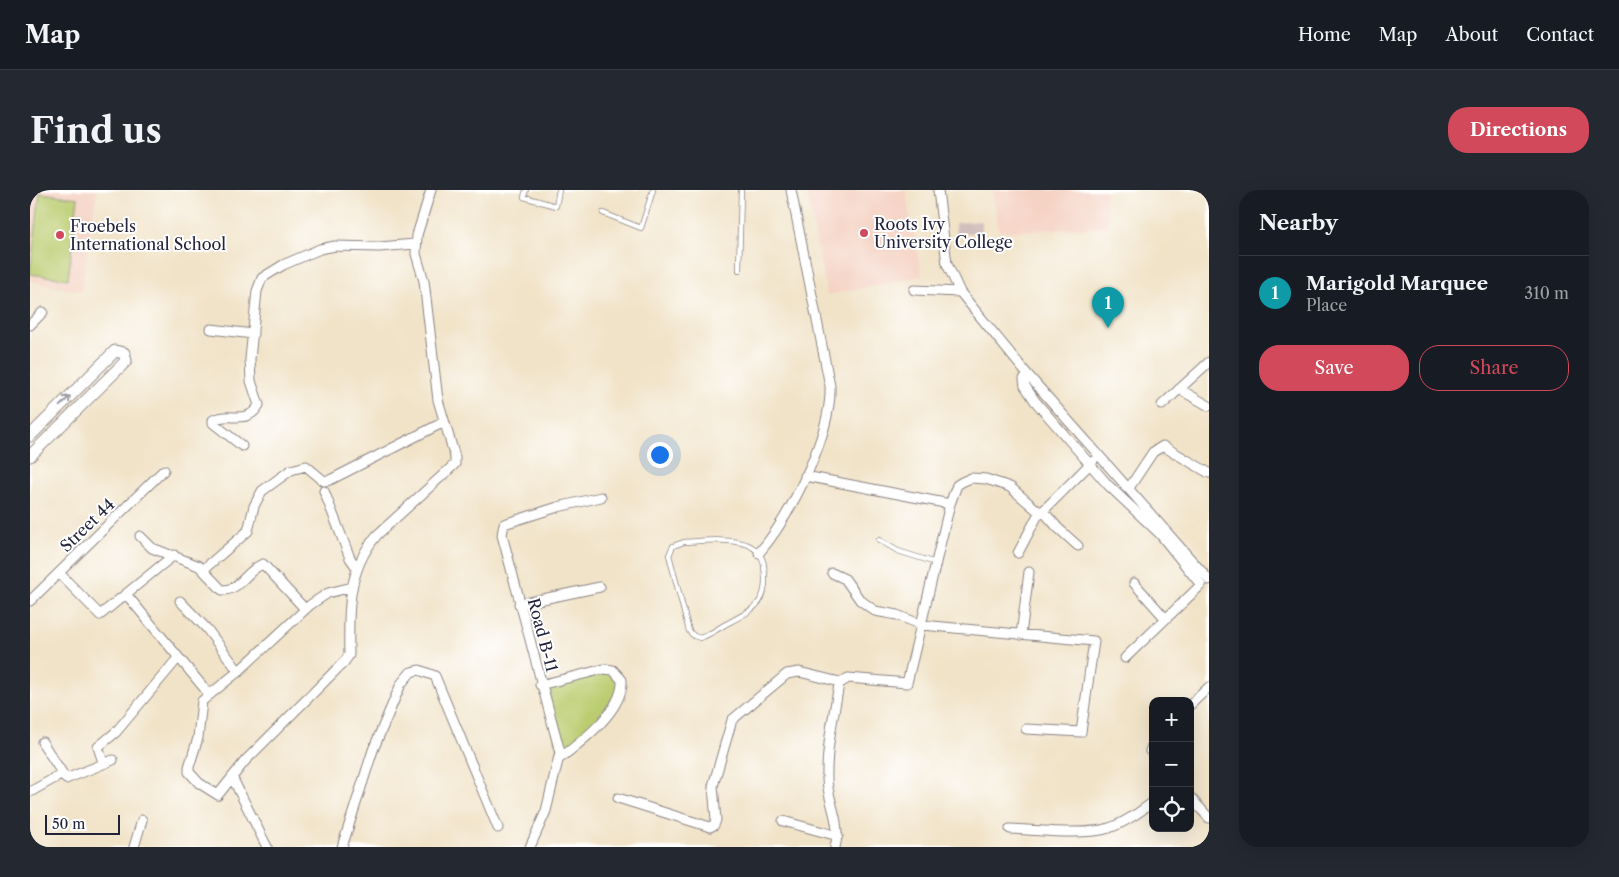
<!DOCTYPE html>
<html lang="en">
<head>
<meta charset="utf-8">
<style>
	:root { --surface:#171b24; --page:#242831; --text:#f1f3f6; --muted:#9ea1a6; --line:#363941; --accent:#d1495b }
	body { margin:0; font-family:"Libre Caslon Text",serif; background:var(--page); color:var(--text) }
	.controls { position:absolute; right:15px; bottom:15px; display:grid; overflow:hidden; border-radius:10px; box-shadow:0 5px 20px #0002 }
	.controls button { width:45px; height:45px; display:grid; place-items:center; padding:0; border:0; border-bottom:1px solid var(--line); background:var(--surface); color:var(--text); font:25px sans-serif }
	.scale { position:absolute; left:15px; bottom:12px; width:75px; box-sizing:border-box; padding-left:5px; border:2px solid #22223b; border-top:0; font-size:14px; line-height:18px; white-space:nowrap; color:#22223b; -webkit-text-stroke:4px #fff; paint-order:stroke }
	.you { position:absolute; left:629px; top:264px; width:18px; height:18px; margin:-12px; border:4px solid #fff; border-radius:50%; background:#1a73e8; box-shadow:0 0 0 8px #1a73e833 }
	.badge { display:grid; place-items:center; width:32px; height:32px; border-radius:50%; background:var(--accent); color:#fff; font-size:16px; font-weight:700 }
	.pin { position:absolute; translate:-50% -41px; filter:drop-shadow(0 1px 2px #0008) }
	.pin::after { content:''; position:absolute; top:26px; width:18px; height:15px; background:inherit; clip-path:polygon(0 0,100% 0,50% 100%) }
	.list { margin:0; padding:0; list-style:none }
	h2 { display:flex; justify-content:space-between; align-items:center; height:65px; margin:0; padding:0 20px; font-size:21px }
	h2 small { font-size:16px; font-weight:400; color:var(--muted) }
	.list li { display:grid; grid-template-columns:32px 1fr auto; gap:15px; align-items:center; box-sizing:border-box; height:75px; padding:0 20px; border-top:1px solid var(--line) }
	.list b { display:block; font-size:19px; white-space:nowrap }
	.list p { margin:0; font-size:16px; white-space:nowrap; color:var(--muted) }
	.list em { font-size:16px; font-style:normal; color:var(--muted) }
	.actions { display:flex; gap:10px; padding:15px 20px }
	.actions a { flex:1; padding:11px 0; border:1px solid var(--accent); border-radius:20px; text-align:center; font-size:18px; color:var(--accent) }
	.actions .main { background:var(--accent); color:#fff }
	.icon { flex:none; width:28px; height:28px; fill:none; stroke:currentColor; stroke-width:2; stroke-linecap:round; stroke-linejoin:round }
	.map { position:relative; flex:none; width:1179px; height:657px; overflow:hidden; border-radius:20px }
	header { display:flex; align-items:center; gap:30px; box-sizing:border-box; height:70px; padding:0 25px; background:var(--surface); border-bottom:1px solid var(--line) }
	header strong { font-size:24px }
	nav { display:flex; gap:28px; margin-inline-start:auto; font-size:18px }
	.intro { display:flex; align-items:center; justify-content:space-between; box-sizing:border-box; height:120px; padding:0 30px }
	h1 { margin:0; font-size:35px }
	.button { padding:12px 22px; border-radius:20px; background:var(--accent); color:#fff; font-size:18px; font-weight:700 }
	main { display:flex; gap:30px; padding:0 30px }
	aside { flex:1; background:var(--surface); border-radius:20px; box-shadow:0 5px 20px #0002 }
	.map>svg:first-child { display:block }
	.built { fill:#f5d2c3 }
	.industrial { fill:#d1bfbd }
	.green { fill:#bbcc6f; stroke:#6e7755 }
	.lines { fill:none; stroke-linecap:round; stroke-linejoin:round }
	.service-casing { stroke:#8a8282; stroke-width:6 }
	.minor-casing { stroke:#8a8282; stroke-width:11 }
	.tertiary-casing { stroke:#8a8282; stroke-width:13 }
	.service { stroke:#fff; stroke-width:4.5 }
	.minor { stroke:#fff; stroke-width:9 }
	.tertiary { stroke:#fff; stroke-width:11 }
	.oneway { stroke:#9c9ca7 }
	.poi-dot { fill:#d1495b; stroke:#fff; stroke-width:2 }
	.labels { text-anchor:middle; stroke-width:4; stroke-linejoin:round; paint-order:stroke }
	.poi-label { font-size:16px; fill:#22223b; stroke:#fff; text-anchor:start }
	.street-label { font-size:16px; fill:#22223b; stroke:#fff }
</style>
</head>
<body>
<header>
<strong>Map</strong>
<nav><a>Home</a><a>Map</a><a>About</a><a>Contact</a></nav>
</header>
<div class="intro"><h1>Find us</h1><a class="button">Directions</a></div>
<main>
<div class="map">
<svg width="1179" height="657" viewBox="0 0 1179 657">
	<rect width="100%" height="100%" fill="#fff"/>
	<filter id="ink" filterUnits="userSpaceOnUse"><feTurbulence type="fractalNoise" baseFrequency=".02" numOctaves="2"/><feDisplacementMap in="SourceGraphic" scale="10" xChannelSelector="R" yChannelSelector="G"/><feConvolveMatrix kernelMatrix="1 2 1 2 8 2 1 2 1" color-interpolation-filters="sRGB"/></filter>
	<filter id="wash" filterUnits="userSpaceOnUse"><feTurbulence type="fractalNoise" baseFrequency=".0096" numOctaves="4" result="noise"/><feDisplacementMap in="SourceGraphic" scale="20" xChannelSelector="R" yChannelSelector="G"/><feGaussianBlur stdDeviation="1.12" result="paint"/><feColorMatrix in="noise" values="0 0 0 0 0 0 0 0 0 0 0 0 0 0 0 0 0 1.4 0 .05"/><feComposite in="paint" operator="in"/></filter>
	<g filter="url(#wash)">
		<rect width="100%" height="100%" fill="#f1e3c8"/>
		<!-- built -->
		<path class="built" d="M0 0H67L51 101 0 91Z
			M776 0H875L892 86 797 105Z
			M962 0H1075L1078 37 969 42Z"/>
		<!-- industrial -->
		<path class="industrial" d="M952 31V42L926 44 925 33Z"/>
		<!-- green -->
		<path class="green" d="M10 3 48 8 38 89 0 84Z
			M574 481 583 482 591 499 572 529 530 568 513 496Z"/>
	</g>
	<g filter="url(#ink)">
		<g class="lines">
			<!-- service casing -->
			<g class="service-casing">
				<path id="service" d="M496 0 494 7 526 16 529 0
					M573 23 611 38 623 0
					M709 80 711 0
					M849 350 868 361 906 373
					M654 352C673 351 697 348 716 354 726 358 733 366 734 376 739 411 728 417 700 432 690 437 681 444 670 448L664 446 659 441 639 365 643 356Z"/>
			</g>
			<!-- minor casing -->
			<g class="minor-casing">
				<path id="minor" d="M908 0 917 74 930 102 998 185 1179 390
					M884 100 930 102
					M0 135 13 122
					M181 139 223 144
					M998 185 994 189 995 196 1005 211 1078 295 1130 344 1171 395 1095 468
					M1149 199 1179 216
					M1132 215 1179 172
					M212 256 183 233V230C200 221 217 236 229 215L221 191 220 169 227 101 232 88 253 75 290 59 305 56 349 57 385 54
					M775 286 920 314
					M1099 298 1123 262 1133 256 1179 283
					M294 301 320 368 327 378
					M1013 321 1063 271
					M110 346 122 358 169 376 192 400C210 401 217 379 233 374L275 419
					M729 363C760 327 802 244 800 196L761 0
					M988 363 1010 321
					M174 379 218 341 224 316 232 301 261 280 276 276 294 291 300 290 414 232
					M29 383 70 425 144 365
					M802 383 815 389 830 410 845 421 867 425 892 435 1064 451 1051 542 996 539
					M1104 393 1135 428
					M322 397 298 403 280 415 210 480 172 511 168 548 159 577V582L169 593 188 605 215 571 315 471 319 465C318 422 317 380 347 345L425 274V267L408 210 394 91 386 64 387 45 401 0
					M96 404 179 504
					M0 411 134 280
					M150 411 177 439 209 482
					M489 414 570 397
					M991 445 999 382
					M510 495 574 479 583 480 592 490C594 520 551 552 529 569
					M1160 515 1179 497
					M12 552 36 589 83 570
					M1123 554 1120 561 1123 565
					M73 572 68 557 86 542 148 468
					M202 587 237 657
					M0 602 32 584
					M1160 607 1179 628
					M588 608 680 637 684 635 686 630 683 596 702 530 757 484 769 482 810 492
					M753 631 808 646
					M980 639C1007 640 1055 646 1079 638 1095 633 1110 622 1123 612
					M0 654 2 657
					M104 657 112 630
					M312 657 343 560 371 494 381 482 389 480 405 486 468 638
					M500 657 516 621 530 562 472 345 474 334 528 317 571 307
					M805 657C812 633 798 613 797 589 796 557 804 525 809 494L818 488 877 493 920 314 927 295 932 292 941 288 956 289 980 297 1008 321H1013L1028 338 1048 356"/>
			</g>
			<!-- tertiary casing -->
			<g class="tertiary-casing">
				<path id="tertiary" d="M0 246 85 161 94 163 96 171 0 266"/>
			</g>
			<!-- service -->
			<use href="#service" class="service"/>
			<!-- minor -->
			<use href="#minor" class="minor"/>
			<!-- tertiary -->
			<use href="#tertiary" class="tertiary"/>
		</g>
		<!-- one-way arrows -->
		<defs><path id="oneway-shaft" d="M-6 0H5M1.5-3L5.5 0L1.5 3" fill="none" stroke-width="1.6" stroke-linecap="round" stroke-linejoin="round" transform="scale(1.25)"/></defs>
		<use class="oneway" href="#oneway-shaft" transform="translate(35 211) rotate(-45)"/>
	</g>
	<!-- markers -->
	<g class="poi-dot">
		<circle cx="834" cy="43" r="5"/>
		<circle cx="30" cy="45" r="5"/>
	</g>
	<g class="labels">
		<!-- poi labels -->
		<g class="poi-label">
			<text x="844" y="40">Roots Ivy<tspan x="844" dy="18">University College</tspan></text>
			<text x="40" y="42">Froebels<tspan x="40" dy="18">International School</tspan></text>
		</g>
		<!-- street labels -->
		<g class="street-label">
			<text transform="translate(57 335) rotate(-44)" y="6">Street 44</text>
			<text transform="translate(513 445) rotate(75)" y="6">Road B-11</text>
		</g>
	</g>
</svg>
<div class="controls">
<button>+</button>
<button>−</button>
<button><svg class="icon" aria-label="locate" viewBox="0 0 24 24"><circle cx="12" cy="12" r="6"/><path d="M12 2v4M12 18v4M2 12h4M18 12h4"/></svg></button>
</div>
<div class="scale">50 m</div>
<div class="you"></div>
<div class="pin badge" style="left:1078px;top:138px;background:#0f9aa8">1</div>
</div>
<aside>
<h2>Nearby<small></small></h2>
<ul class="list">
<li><span class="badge" style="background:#0f9aa8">1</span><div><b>Marigold Marquee</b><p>Place</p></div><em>310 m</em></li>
</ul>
<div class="actions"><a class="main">Save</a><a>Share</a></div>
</aside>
</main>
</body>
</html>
